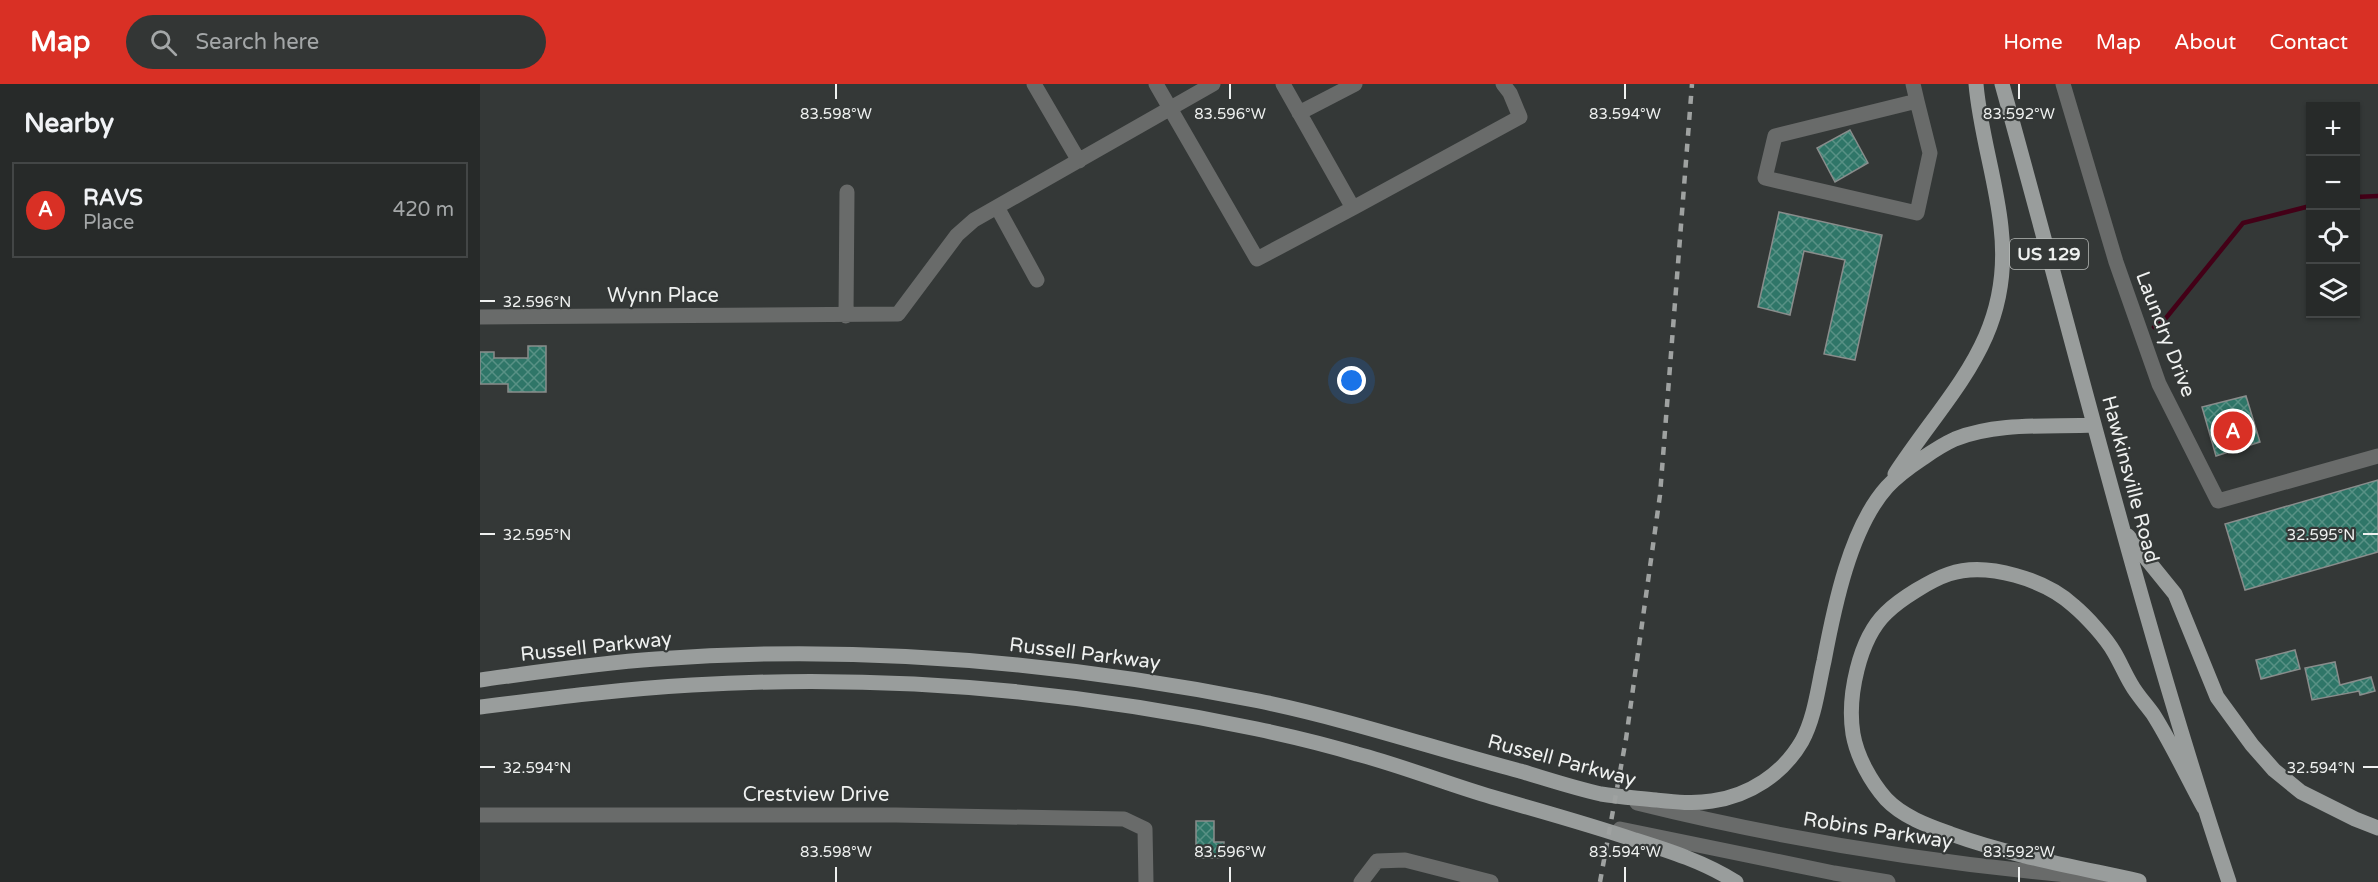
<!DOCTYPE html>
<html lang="en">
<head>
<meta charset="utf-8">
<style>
	:root { --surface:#272a29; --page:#333635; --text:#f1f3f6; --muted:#a4a7a8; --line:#434646; --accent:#d93025 }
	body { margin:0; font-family:"Varela Round",sans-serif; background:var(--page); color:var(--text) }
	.controls { position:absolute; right:18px; top:18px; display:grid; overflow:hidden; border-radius:0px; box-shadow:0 2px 4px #0004 }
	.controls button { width:54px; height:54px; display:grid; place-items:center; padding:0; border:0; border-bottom:2px solid var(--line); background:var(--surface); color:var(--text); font:30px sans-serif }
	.you { position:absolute; left:872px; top:297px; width:21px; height:21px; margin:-15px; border:4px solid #fff; border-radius:50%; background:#1a73e8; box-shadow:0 0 0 9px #1a73e833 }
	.badge { display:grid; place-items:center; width:39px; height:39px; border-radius:50%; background:var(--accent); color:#fff; font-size:20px; font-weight:700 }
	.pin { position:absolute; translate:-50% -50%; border:3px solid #fff; box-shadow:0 2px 6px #0006 }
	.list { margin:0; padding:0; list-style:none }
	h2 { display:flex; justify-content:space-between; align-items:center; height:78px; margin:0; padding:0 24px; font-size:26px }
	h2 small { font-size:20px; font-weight:400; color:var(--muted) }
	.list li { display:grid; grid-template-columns:39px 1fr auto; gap:18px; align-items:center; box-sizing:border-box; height:96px; margin:0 12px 12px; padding:0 12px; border:2px solid var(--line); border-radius:0px }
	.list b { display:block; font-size:22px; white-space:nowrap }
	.list p { margin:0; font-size:20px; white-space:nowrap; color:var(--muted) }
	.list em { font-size:20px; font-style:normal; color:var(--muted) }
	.icon { flex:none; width:33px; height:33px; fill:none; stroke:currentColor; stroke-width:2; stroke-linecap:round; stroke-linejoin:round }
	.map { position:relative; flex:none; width:1898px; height:798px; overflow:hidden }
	header { display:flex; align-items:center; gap:36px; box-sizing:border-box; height:84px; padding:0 30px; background:var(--accent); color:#fff }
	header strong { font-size:28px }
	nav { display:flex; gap:33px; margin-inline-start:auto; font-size:21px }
	.search { width:420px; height:54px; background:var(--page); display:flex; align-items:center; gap:15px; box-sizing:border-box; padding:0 21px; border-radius:33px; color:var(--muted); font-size:22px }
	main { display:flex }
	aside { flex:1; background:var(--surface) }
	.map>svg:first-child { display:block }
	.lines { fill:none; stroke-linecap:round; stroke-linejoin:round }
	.stream { stroke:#430017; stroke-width:4.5 }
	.building { fill:url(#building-cross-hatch); stroke:#898d8c; stroke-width:1.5 }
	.minor { stroke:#696b6a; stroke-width:15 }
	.major { stroke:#999d9c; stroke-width:15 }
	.rail { stroke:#9fa2a1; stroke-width:4.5; stroke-dasharray:8 8; stroke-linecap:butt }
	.ticks { fill:none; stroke:#eff1f0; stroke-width:2 }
	.labels { text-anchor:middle; stroke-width:4.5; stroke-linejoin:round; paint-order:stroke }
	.shield { fill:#343837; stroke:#b7bab8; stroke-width:1.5 }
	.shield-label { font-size:18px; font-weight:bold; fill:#eff1f0 }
	.street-label { font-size:20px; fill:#eff1f0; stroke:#343837 }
	.ticks-label { font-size:15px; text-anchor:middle; fill:#eff1f0; stroke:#343837; stroke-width:4.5; stroke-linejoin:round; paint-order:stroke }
</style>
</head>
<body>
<header>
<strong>Map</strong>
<div class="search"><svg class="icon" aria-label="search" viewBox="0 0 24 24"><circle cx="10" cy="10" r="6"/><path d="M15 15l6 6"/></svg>Search here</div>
<nav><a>Home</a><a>Map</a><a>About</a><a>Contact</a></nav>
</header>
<main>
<aside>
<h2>Nearby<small></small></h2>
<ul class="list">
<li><span class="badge">A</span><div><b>RAVS</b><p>Place</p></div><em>420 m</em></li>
</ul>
</aside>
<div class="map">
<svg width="1898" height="798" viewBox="0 0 1898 798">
	<defs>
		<pattern id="building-cross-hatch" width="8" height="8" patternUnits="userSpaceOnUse" patternTransform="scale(1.5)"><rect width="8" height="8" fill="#2f7668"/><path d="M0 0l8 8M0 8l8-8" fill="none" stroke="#589185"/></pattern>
	</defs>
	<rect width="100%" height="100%" fill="#343837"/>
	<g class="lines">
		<!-- stream -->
		<path class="stream" d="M1876 113 1898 112
			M1674 243 1686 234 1763 139 1830 122"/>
	</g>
	<!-- building -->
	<path class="building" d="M1370 46 1388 79 1355 98 1337 64Z
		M1299 128 1402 151 1375 276 1344 270 1365 176 1324 167 1310 231 1278 223Z
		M48 262H66V308H28V300H0V268H14V274H48Z
		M1766 312 1780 358 1736 372 1722 323Z
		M1898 396V468L1765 506 1745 440Z
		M1815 566 1820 585 1781 595 1776 576Z
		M1855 578 1860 601 1891 593 1895 607 1880 611 1879 607 1832 616 1825 584Z
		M716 737H734V758H744V774H716Z"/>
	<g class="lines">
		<!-- minor -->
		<path class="minor" d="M554 0 599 77
			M676 0 777 175 873 124
			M803 0 873 124 1040 33 1030 9 1023 0
			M1433 0 1437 17
			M1583 0 1636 178 1679 300 1738 417 1898 372
			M1437 17 1450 69 1437 129 1285 94 1295 52Z
			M819 29 875 0
			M517 123 557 196
			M366 232 367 108
			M0 233 418 230 477 151 494 136 733 0
			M1157 719C1310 757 1465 781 1621 794
			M0 731H416L644 735 665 745 666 798
			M1140 745 1354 789 1408 798
			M881 798 897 777 925 776 1011 798"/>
		<!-- major -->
		<path class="major" d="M1522 0C1596 266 1661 535 1749 798
			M1415 390C1470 306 1534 254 1521 143 1516 95 1500 48 1496 0
			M1648 452 1695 510 1737 613 1772 661 1794 686 1821 708 1875 735 1898 744
			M0 596C58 588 117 579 176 575 378 560 580 578 779 617 867 635 953 664 1040 687 1067 695 1094 704 1121 710 1139 713 1158 714 1176 716 1195 718 1213 720 1232 717 1269 712 1303 690 1322 657 1335 633 1338 603 1344 577 1354 524 1370 444 1407 403 1417 392 1431 382 1443 374 1453 367 1464 360 1475 355 1518 338 1569 343 1614 341
			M0 623C71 614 141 605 212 601 401 590 592 606 777 645 810 652 844 660 877 670 923 682 967 700 1012 713 1060 727 1108 740 1155 756 1190 767 1224 778 1256 798
			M1659 797C1596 783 1532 772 1471 750 1449 742 1423 733 1406 715 1391 698 1377 673 1373 650 1367 613 1379 555 1406 529 1420 515 1451 496 1469 490 1507 477 1566 496 1594 522 1607 533 1626 554 1634 568 1640 578 1645 590 1651 600 1657 611 1666 620 1673 630 1692 660 1707 693 1724 724"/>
		<!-- rail -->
		<path class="rail" d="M1120 798 1146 655 1180 411 1212 0"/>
	</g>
	<!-- ticks -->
	<path class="ticks" d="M356 0V15M750 0V15M1145 0V15M1539 0V15M0 217H15M0 450H15M1883 450H1898M0 683H15M1883 683H1898M356 783V798M750 783V798M1145 783V798M1539 783V798"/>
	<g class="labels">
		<!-- shield labels -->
		<rect class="shield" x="1530" y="155" width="78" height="30" rx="4.5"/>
		<g class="shield-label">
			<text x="1569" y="176">US 129</text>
		</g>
		<!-- street labels -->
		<g class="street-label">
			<text x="183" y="218">Wynn Place</text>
			<text transform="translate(1686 250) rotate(69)" y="7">Laundry Drive</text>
			<text transform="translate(1651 395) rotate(75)" y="7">Hawkinsville Road</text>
			<text transform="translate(116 562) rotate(-6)" y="7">Russell Parkway</text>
			<text transform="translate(605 569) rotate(7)" y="7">Russell Parkway</text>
			<text transform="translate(1082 676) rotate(15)" y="7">Russell Parkway</text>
			<text x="336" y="717">Crestview Drive</text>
			<text transform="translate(1398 746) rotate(9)" y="7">Robins Parkway</text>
		</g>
	</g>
	<g class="ticks-label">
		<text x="356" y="35">83.598°W</text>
		<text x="750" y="35">83.596°W</text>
		<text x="1145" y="35">83.594°W</text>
		<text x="1539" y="35">83.592°W</text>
		<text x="57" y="223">32.596°N</text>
		<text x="57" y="456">32.595°N</text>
		<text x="1841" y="456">32.595°N</text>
		<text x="57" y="689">32.594°N</text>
		<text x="1841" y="689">32.594°N</text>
		<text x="356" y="773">83.598°W</text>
		<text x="750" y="773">83.596°W</text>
		<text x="1145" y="773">83.594°W</text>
		<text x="1539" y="773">83.592°W</text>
	</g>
</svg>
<div class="controls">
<button>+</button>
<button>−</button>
<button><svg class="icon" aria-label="locate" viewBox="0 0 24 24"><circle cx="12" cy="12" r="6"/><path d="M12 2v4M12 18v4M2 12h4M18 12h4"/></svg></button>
<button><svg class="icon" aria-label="layers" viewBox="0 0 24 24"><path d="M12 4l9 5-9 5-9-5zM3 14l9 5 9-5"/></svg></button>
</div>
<div class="you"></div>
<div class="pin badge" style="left:1753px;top:347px">A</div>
</div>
</main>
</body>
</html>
